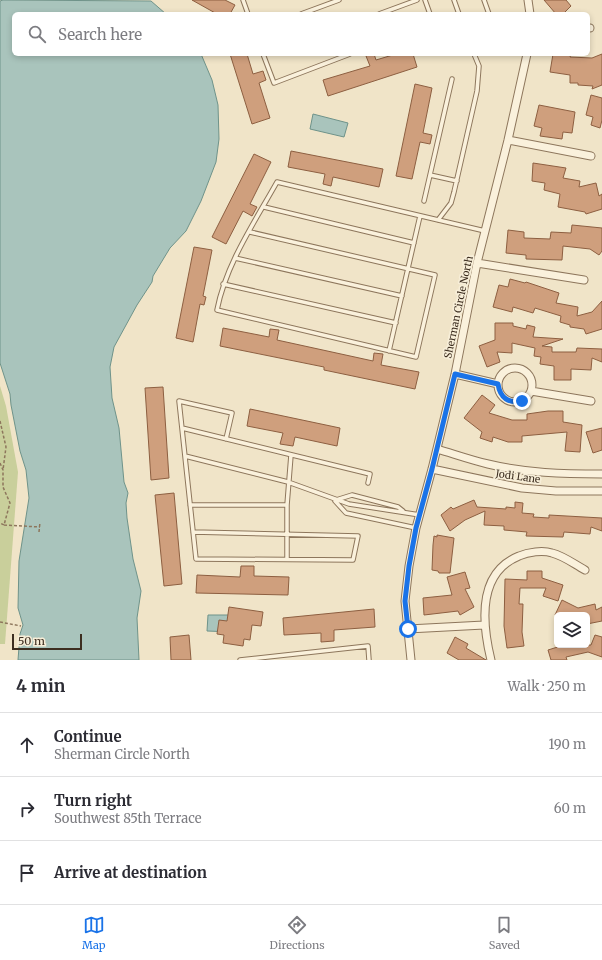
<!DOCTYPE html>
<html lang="en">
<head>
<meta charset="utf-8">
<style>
	:root { --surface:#fff; --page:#f7f7f7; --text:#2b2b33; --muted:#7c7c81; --line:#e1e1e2; --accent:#1a73e8 }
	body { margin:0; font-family:Merriweather,serif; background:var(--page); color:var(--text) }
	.controls { position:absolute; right:12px; bottom:12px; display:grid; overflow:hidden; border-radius:6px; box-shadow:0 2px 6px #0003 }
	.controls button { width:36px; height:36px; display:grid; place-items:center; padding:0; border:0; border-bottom:1px solid var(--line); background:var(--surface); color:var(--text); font:20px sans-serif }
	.scale { position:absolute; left:12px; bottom:10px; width:70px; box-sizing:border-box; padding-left:4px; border:2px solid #3d2e20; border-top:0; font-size:11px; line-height:14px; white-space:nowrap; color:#3d2e20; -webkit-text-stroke:3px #f7eed8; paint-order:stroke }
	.stop { position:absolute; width:12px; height:12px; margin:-9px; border:3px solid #1a73e8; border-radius:50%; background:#fff }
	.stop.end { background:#1a73e8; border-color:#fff; box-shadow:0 1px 4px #0008 }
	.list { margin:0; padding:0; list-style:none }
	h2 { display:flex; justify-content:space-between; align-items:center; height:52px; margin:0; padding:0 16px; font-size:17px }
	h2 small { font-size:13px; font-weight:400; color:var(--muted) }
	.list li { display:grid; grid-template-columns:26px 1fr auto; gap:12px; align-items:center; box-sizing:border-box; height:64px; padding:0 16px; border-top:1px solid var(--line) }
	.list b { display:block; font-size:15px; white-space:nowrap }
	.list p { margin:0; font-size:13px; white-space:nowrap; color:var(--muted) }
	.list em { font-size:13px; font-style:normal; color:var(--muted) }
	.icon { flex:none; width:22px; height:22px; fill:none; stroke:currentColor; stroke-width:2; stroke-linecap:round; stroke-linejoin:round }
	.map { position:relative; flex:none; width:602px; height:660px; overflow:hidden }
	.search { position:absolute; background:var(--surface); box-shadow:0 2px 6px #0003; left:12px; right:12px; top:12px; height:44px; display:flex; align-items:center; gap:10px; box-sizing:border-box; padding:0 14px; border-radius:6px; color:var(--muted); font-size:15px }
	.sheet { height:244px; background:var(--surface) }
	nav { display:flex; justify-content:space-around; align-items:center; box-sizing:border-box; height:56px; border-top:1px solid var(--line); background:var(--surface); font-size:11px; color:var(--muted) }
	nav a { display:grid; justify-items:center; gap:2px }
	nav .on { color:var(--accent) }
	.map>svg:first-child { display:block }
	.green { fill:#c9cf9b }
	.water { fill:#a9c4bc; stroke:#6f938a }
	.building { fill:#cf9f7d; stroke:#8d5f41 }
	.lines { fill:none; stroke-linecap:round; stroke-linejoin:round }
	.service-casing { stroke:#8d765c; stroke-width:5.5 }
	.minor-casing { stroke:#8d765c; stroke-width:9 }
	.path { stroke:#8d765c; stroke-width:1.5; stroke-dasharray:3 2; stroke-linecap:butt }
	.service { stroke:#faf1dc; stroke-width:3.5 }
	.minor { stroke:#faf1dc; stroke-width:7 }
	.route { stroke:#1a73e8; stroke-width:5 }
	.labels { text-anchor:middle; stroke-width:3.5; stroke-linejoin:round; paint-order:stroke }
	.street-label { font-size:10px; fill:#3d2e20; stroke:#f7eed8 }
</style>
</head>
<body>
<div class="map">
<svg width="602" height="660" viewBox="0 0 602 660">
	<rect width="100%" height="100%" fill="#f0e4c8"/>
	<!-- green -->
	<path class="green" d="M0 386 6 406 18 472 5 644H0Z"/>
	<!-- water -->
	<path class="water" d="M3 0 151 1 166 14H14V54H201L212 80 218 105 219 139 216 162 201 201 186 231 170 248 153 276 152 282 137 305 114 347 110 367 112 398 119 428 124 482 128 493 126 503 127 518 133 559 141 591 137 618 139 660H18L20 634 23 625 18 608 19 561 29 498 26 470 20 451 11 405 10 394 0 363V1Z
		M313 114 348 123 344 137 310 129Z
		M208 615H233V632L207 631Z"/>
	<!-- building -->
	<path class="building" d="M192 0H225L235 5 230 14H217Z
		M544 0H566L571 6 563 14H556Z
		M230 54H247L253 74 263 71 266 80 259 83 270 118 252 124Z
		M371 54H374L376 60 396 54H413L417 67 328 96 323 80 370 66 366 56Z
		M553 54H571L570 57 592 58 602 54V85L592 89 593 86 578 85V83H570V75L550 72Z
		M415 84 432 88 423 133 432 135 430 144 420 142 412 179 396 176Z
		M591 95 602 98V120L600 128 591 125 593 117 586 115Z
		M539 105 575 112 572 133 563 132 562 139 540 136 542 128 534 126Z
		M291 151 383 169 379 187 333 177 331 186 323 184 325 174 288 167Z
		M254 154 271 162 250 204 257 207 252 216 243 211 226 244 212 237Z
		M533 163 566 168 563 178 580 181 579 187 596 183 599 196 602 194V209L586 214 585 212 558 207 560 194 544 190 545 183 532 181Z
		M572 225 602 228V251L599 255 590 249 563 246 562 260 526 259V255L506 253 508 230 524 232V238L550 239 551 232 571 233Z
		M194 247 212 250 203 296 206 297 204 305 200 304 193 342 176 338Z
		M510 279 525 283 526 282 559 293 556 303 578 307 577 316 592 312 602 301V329L586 334 584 329 570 327V325L560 322 561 316 535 308 533 313 513 307 512 312 493 307 499 285 508 287Z
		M495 323H513V326L526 329 527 325 535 327 533 337 563 339 542 346 552 347V352H576L577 348 602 349V362L592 358 591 370 571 369V380H554V366L540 364 541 357 534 356 535 348 512 343V353L497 352 500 362 487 367 479 346 495 340Z
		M223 328 269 337 270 329 279 330 277 340 373 361 374 353 383 354 381 365 419 372 415 389 324 370V367L220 346Z
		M163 387 169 478 151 480 145 388Z
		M482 395 495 405 489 413 512 420H527V414L548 411H563V422L582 425 580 452 565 451 567 432 522 436V442H508L493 437 492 442 480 438 482 432 464 418Z
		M250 409 340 428 337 446 295 437 293 446 280 444 283 433 247 426Z
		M602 428V450L593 453 586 432Z
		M174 493 182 584 164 586 155 495Z
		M474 500 477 507 506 509V507L515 508V502L523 503 522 513 534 514 533 517 549 518V515L602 518V531L591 527 590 534 564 532 563 537 526 536 527 532 504 530V526L484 525 485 511 465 520 450 531 441 515 451 507 453 509Z
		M437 535 454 538 450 573H439L438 571 432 570 433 545 434 536 437 537Z
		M241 566H254V576L289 577 288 595 196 593 197 575 240 577Z
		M527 571H542V578L563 585 558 601 543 596 546 588H520L519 604H523L522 632 524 646 507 648 504 626 505 579 527 580Z
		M465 572 470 588 465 589 474 607 460 615 458 611 424 615 423 598 452 595 447 577Z
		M562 600 578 608 595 604 596 610 602 607V621L587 624V615H555Z
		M229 607 263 612 261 626 252 625 250 640 244 639 243 646 223 643 224 635 217 634 219 620 227 621Z
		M374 609 375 627 334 630V641L321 642V633L284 635 283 618Z
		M189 635 191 660H171L170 637Z
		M595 635 602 637V657L588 652 566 657 567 660H551L548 650 564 645H591Z
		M455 637 468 644 466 648 486 660H459L447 653Z"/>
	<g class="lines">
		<!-- service casing -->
		<g class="service-casing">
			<path id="service" d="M243 0 248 14
				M425 0 430 14
				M454 0 459 14
				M484 0 489 14
				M301 14 339 0
				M379 14 417 0
				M263 54 274 83 350 54
				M430 175 457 181
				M424 201 452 79
				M264 207 414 243
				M438 220 451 203 454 192 477 91 479 66 474 54
				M250 232 435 275 416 357 217 310C226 264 254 223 277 182L485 231
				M235 258 402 296
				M223 284 396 323
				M389 351 420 216
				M182 428 370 474 368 483
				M185 456 288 482 349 504 420 515
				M336 500 352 495 398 507 403 511
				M335 501 346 513 416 528
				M190 505H287
				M193 532 358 536 353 560 196 559C190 507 185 454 179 401L232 413 226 439
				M287 559V505L291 455
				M240 660 368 646 369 660"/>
		</g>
		<!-- minor casing -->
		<g class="minor-casing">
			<path id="minor" d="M528 0 530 14
				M588 28H590
				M508 140 591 156
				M477 263 584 280
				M498 385a17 17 0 1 1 34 0a17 17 0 1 1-34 0Z
				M455 374 498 384
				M531 391 591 401
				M437 449C454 454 471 460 488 464 525 473 564 474 602 474
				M432 469 522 488 556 491H602
				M408 629 484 625
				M411 660 405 601 409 566 416 528 432 469 455 374 477 263 508 140 527 54
				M491 660C482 623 477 573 519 556 528 552 543 550 552 553 564 556 574 564 585 570"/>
		</g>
		<!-- path -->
		<path class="path" d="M0 421 6 447 3 470
			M0 463 3 470V487L10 503 4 525 0 523
			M4 525 40 527
			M39 532 40 522
			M0 622 21 626"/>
		<!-- service -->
		<use href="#service" class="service"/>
		<!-- minor -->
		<use href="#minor" class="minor"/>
	</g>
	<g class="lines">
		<!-- route -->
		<path class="route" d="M408 629 405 601 409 566 416 528 432 469 455 374 498 384C500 398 509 404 522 401"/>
	</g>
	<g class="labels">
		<!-- street labels -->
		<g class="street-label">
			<text transform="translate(458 307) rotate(-78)" y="4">Sherman Circle North</text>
			<text transform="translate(518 476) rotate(8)" y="4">Jodi Lane</text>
		</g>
	</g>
</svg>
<div class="controls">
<button><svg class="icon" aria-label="layers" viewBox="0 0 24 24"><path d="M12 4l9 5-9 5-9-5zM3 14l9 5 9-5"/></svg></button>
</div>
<div class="scale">50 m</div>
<div class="stop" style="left:408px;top:629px"></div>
<div class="stop end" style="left:522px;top:401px"></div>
<div class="search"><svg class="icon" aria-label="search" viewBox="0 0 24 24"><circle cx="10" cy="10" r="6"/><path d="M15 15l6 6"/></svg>Search here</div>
</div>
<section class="sheet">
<h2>4 min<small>Walk · 250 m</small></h2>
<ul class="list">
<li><svg class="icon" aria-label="ahead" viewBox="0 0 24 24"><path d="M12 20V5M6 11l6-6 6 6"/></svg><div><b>Continue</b><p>Sherman Circle North</p></div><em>190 m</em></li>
<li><svg class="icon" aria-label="right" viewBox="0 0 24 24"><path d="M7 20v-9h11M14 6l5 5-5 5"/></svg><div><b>Turn right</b><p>Southwest 85th Terrace</p></div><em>60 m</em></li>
<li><svg class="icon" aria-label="arrive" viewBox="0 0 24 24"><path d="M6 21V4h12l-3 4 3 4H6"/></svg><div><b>Arrive at destination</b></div></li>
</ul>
</section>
<nav>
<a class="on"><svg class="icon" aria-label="map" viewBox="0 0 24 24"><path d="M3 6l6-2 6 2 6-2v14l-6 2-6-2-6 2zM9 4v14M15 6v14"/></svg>Map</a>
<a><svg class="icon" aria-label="directions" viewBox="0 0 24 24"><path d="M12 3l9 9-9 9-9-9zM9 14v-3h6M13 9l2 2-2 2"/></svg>Directions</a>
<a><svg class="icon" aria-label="saved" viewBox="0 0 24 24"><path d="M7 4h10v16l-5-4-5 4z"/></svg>Saved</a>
</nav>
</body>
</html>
